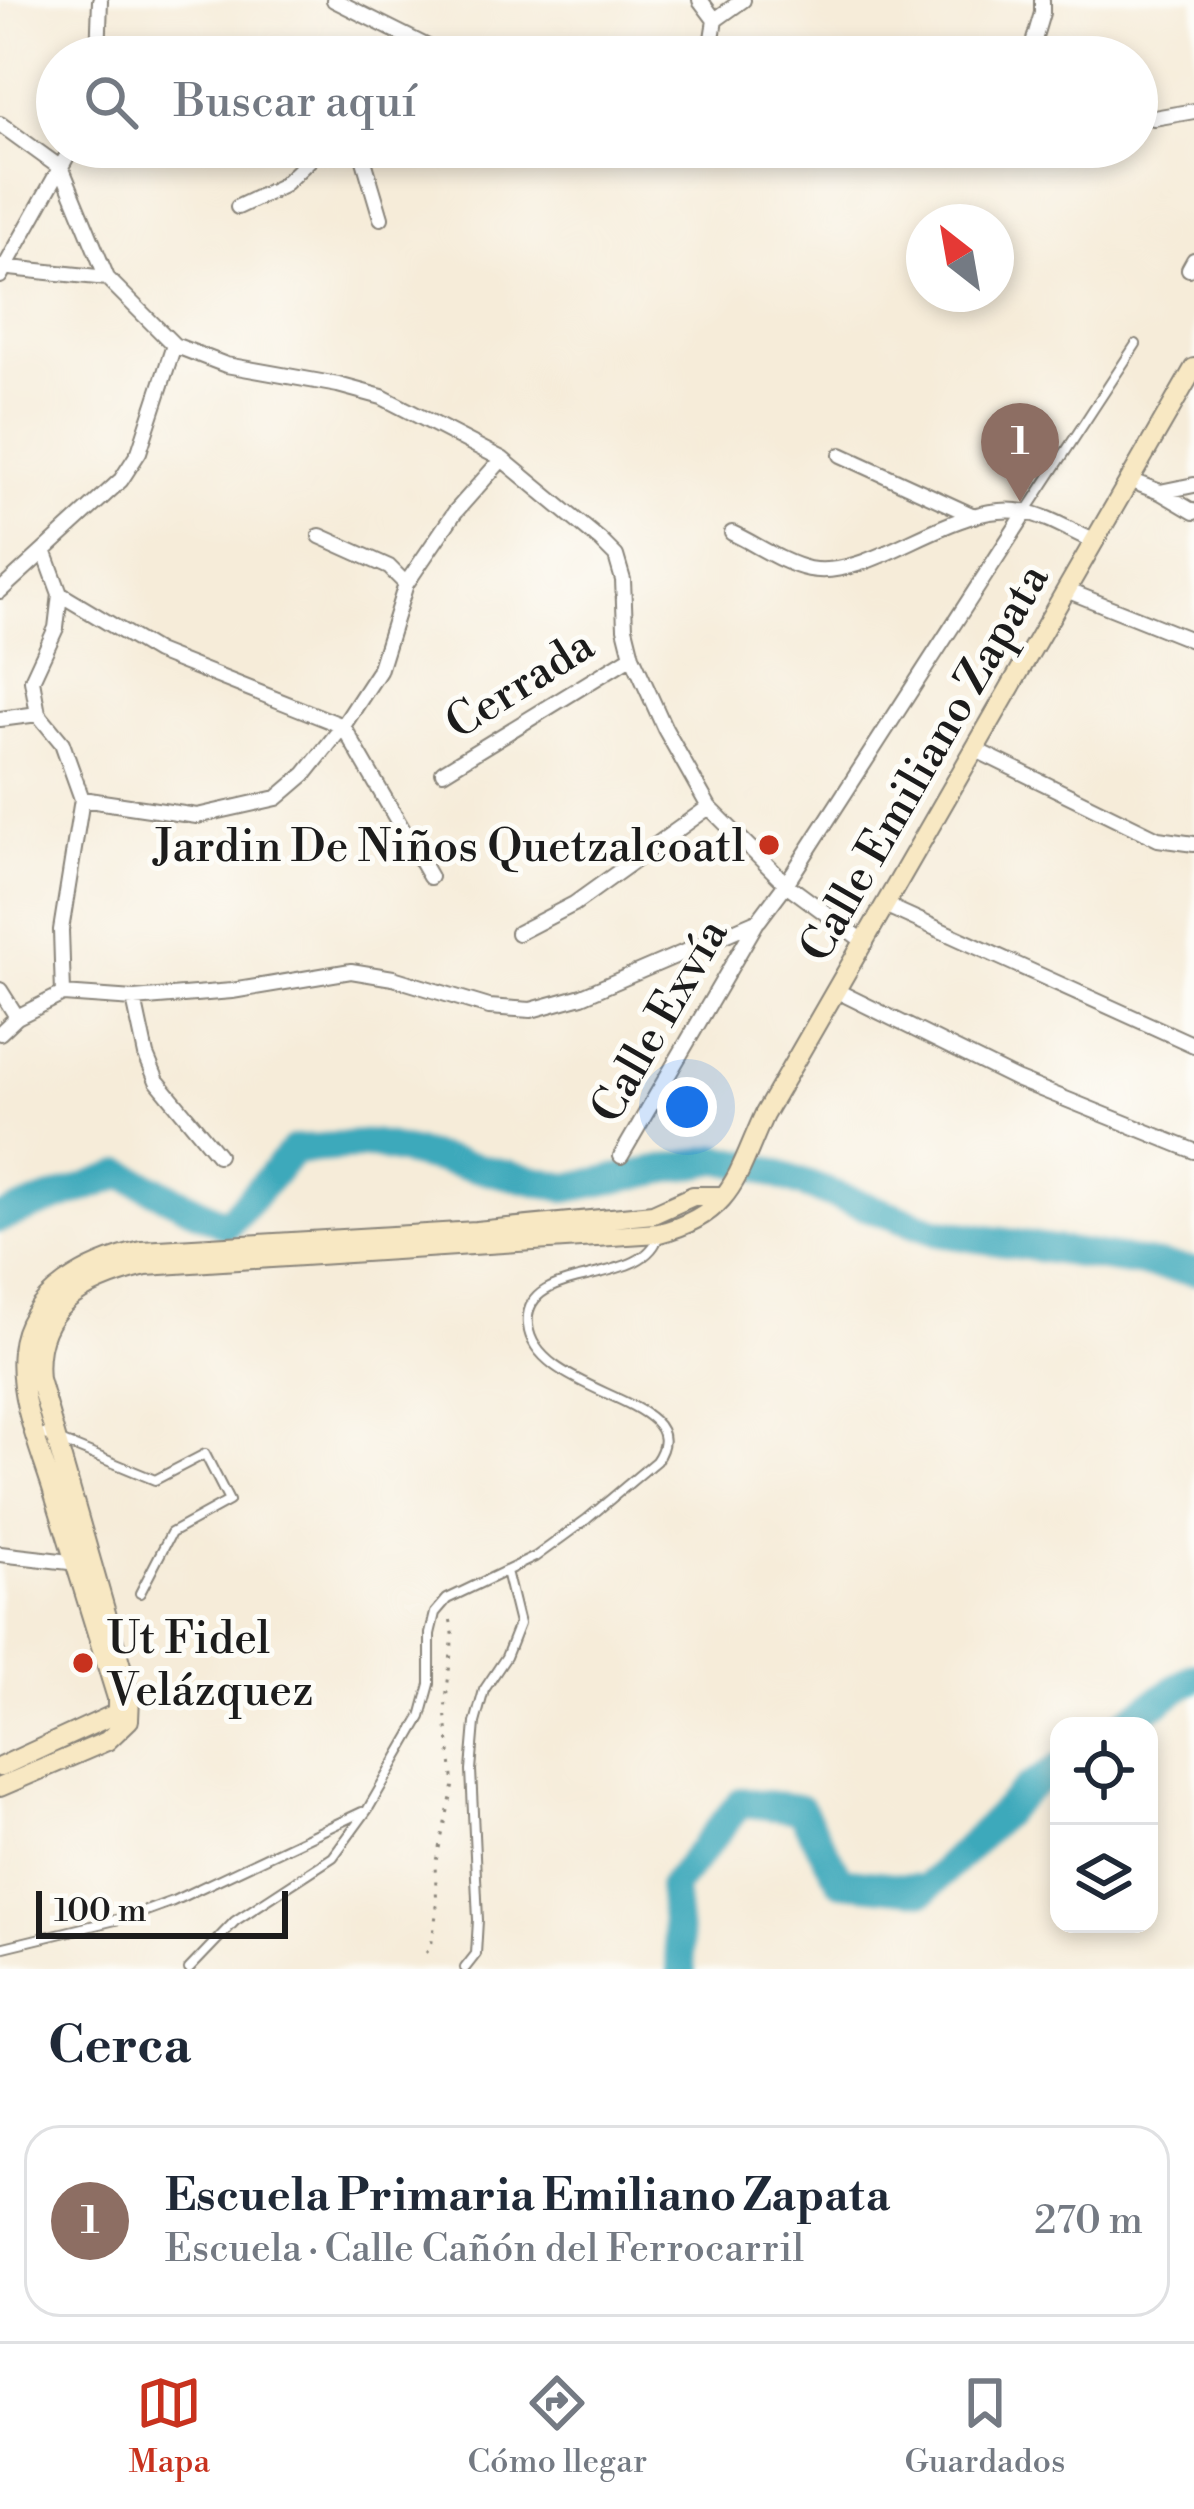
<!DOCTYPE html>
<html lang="es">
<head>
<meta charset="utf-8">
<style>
	:root { --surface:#fff; --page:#f6f6f7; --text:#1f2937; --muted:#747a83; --line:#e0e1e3; --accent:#c8321e }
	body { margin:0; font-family:"Libre Bodoni",serif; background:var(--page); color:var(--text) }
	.controls { position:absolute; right:36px; bottom:36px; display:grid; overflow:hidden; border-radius:24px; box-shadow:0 6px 18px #0003 }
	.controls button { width:108px; height:108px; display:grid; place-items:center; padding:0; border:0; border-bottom:3px solid var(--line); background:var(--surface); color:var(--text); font:60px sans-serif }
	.compass { position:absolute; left:906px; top:204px; width:108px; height:108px; border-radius:50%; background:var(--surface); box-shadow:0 6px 18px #0003; rotate:329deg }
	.scale { position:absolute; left:36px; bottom:30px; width:252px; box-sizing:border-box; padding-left:12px; border:6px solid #1c1c1c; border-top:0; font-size:33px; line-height:42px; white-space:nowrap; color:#1c1c1c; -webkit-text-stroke:9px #fdfcf7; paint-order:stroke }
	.you { position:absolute; left:687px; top:1107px; width:42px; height:42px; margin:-30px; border:9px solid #fff; border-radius:50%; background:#1a73e8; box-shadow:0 0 0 18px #1a73e833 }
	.badge { display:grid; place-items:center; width:78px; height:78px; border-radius:50%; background:var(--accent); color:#fff; font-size:39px; font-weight:700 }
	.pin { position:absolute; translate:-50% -99px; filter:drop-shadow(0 3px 6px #0008) }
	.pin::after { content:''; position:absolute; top:63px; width:42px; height:36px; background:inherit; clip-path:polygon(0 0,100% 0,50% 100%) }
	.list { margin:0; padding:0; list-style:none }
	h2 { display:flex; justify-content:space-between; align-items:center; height:156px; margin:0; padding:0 48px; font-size:51px }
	h2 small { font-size:39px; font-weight:400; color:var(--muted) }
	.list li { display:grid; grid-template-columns:78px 1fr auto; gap:36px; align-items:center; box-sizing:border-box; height:192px; margin:0 24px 24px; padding:0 24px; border:3px solid var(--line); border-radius:36px }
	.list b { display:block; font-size:45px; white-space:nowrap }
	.list p { margin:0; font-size:39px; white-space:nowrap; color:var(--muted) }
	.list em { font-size:39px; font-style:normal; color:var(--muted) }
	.icon { flex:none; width:66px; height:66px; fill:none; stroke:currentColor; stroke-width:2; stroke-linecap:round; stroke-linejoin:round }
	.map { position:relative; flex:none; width:1194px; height:1969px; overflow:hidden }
	.search { position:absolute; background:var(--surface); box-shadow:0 6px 18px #0003; left:36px; right:36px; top:36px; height:132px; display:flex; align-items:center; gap:30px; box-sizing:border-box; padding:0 42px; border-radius:66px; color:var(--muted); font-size:45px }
	.sheet { height:372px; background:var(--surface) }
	nav { display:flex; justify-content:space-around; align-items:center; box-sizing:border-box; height:168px; border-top:3px solid var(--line); background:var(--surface); font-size:33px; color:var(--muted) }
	nav a { display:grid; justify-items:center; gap:6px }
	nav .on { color:var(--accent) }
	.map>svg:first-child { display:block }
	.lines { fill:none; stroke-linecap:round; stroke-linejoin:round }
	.river { stroke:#3ca9bb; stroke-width:30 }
	.service-casing { stroke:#89847a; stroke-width:12 }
	.minor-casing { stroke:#89847a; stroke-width:18 }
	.secondary-casing { stroke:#89847a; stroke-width:22 }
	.path { stroke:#89847a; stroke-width:3; stroke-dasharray:3 9; stroke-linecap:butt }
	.service { stroke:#fff; stroke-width:8 }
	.minor { stroke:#fff; stroke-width:14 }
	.secondary { stroke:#f8e8c3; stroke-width:18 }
	.poi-dot { fill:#c8321e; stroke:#fdfcf7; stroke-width:4.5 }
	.labels { text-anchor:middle; stroke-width:10; stroke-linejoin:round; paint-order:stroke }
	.street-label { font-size:45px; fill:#1c1c1c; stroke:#fdfcf7 }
	.poi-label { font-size:45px; fill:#1c1c1c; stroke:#fdfcf7; text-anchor:end }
</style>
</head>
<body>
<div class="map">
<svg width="1194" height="1969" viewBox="0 0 1194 1969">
	<rect width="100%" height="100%" fill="#fdfcf7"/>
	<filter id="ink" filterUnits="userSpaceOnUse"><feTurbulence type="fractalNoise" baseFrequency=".00833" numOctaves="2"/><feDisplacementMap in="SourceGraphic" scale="24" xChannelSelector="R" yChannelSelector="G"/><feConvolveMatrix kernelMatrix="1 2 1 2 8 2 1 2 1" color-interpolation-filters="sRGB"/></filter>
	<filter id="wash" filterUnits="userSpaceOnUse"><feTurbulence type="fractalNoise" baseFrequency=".004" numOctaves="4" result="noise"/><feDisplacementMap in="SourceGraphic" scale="48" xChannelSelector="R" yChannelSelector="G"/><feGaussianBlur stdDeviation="2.7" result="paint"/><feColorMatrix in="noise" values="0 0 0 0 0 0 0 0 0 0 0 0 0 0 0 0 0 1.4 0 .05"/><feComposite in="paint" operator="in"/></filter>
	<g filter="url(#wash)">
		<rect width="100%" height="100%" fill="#f6ecd9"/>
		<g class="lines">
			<!-- river -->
			<path class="river" d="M0 1218 123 1174 227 1225 294 1150 372 1144 567 1188 719 1159 757 1167 937 1232 1194 1271
				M1121 1726 1194 1677
				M681 1969 672 1887 741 1802 800 1809 841 1881 925 1890 1027 1789 1059 1768"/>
		</g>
	</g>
	<g filter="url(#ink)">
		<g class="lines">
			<!-- service casing -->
			<g class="service-casing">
				<path id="service" d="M1026 512 1136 344
					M36 1431 155 1480 205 1454 229 1501 171 1533 140 1593
					M0 1948 132 1916 173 1901 362 1812
					M465 1968 476 1954 478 1920 471 1770 475 1723 484 1690 506 1657 519 1624 506 1571
					M189 1969 235 1921 333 1857 368 1809 421 1717 430 1684V1634L435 1613 447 1599 535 1557 587 1519 656 1461C701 1396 535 1397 528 1325 521 1260 646 1290 659 1234"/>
			</g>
			<!-- minor casing -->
			<g class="minor-casing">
				<path id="minor" d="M334 0 448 57
					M700 0 715 20
					M98 57 100 0
					M399 57 409 39
					M709 57 715 20 743 0
					M1029 57 1042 13V0
					M1137 113 1154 118 1194 111
					M0 124 62 169 107 278 174 345 226 365 338 385 382 397 502 459 600 540 616 556 623 580 625 628 632 656 665 729 709 807 786 884 866 943
					M360 147 381 218
					M723 147H743
					M238 207 282 186 323 147
					M0 267 107 278
					M1189 269 1194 260
					M0 276 72 147
					M841 455 974 516
					M1129 480 1160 492 1194 485
					M1160 492 1194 512
					M732 533C756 544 784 564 809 569 874 581 954 498 1025 512 1048 516 1072 532 1094 541
					M320 536 389 567 406 584
					M45 553 60 594 56 628 32 680 38 714 62 743 82 799 61 930 63 994
					M1066 590 1194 641
					M0 591 121 480 139 452 174 345
					M60 594 157 652 343 726 430 877
					M0 719 38 714
					M976 750 1158 839 1194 844
					M443 772 632 656
					M82 799 197 816 277 798 305 774 343 726 379 671 406 584 455 512 502 459
					M887 906 1194 1045
					M518 933 574 904 709 807
					M0 990 17 1017
					M839 992 1016 1079 1194 1151
					M134 999 146 1055 157 1081 218 1155
					M0 1033 17 1017 63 994 134 999 232 991 351 971 393 978 489 1007 531 1010 582 996 759 920 786 884 1026 512
					M621 1156 757 922
					M0 1554 78 1563"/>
			</g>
			<!-- secondary casing -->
			<g class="secondary-casing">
				<path id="secondary" d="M0 1767 117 1713V1698C96 1630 75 1562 54 1494 41 1451 17 1397 22 1351 27 1293 93 1262 142 1251L476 1231 653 1214 693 1196H724
					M0 1787 107 1741 129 1720 130 1697 39 1379C32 1307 84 1281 146 1266L659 1233C733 1214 736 1176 764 1115L1194 368"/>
			</g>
			<!-- path -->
			<path class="path" d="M426 1953 431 1948 437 1908 435 1865 454 1785 445 1711 453 1633 450 1618"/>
			<!-- service -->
			<use href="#service" class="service"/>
			<!-- minor -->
			<use href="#minor" class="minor"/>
			<!-- secondary -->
			<use href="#secondary" class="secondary"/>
		</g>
	</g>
	<!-- markers -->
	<g class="poi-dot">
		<circle cx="769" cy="845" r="12"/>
		<circle cx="83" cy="1663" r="12"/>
	</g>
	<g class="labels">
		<!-- street labels -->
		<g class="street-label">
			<text transform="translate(519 683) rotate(-32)" y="16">Cerrada</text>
			<text transform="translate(923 762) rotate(-60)" y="16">Calle Emiliano Zapata</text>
			<text transform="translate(658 1020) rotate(-60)" y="16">Calle Exvía</text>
		</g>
		<!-- poi labels -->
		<g class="poi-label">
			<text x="745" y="861">Jardin De Niños Quetzalcoatl</text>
			<text x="107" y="1653" text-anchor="start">Ut Fidel<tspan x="107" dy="52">Velázquez</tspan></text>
		</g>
	</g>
</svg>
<div class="controls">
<button><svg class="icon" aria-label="locate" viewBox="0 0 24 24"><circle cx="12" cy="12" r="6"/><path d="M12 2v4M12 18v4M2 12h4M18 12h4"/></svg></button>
<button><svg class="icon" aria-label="layers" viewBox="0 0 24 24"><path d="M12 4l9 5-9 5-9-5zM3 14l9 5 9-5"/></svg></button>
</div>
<svg class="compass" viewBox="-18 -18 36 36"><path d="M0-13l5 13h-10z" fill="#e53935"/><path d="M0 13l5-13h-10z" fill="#747a83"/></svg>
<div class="scale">100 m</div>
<div class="you"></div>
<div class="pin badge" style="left:1020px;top:502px;background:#8d6e63">1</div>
<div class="search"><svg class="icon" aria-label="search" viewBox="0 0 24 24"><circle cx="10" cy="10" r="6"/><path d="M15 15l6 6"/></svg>Buscar aquí</div>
</div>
<section class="sheet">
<h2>Cerca<small></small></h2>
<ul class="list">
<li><span class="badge" style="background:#8d6e63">1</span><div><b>Escuela Primaria Emiliano Zapata</b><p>Escuela · Calle Cañón del Ferrocarril</p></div><em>270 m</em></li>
</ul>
</section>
<nav>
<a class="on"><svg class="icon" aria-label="map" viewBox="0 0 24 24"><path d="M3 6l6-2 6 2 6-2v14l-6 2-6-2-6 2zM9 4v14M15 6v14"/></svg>Mapa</a>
<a><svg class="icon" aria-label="directions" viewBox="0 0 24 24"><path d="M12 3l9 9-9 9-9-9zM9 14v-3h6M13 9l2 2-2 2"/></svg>Cómo llegar</a>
<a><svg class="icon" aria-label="saved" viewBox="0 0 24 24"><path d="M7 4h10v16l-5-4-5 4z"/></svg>Guardados</a>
</nav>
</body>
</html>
